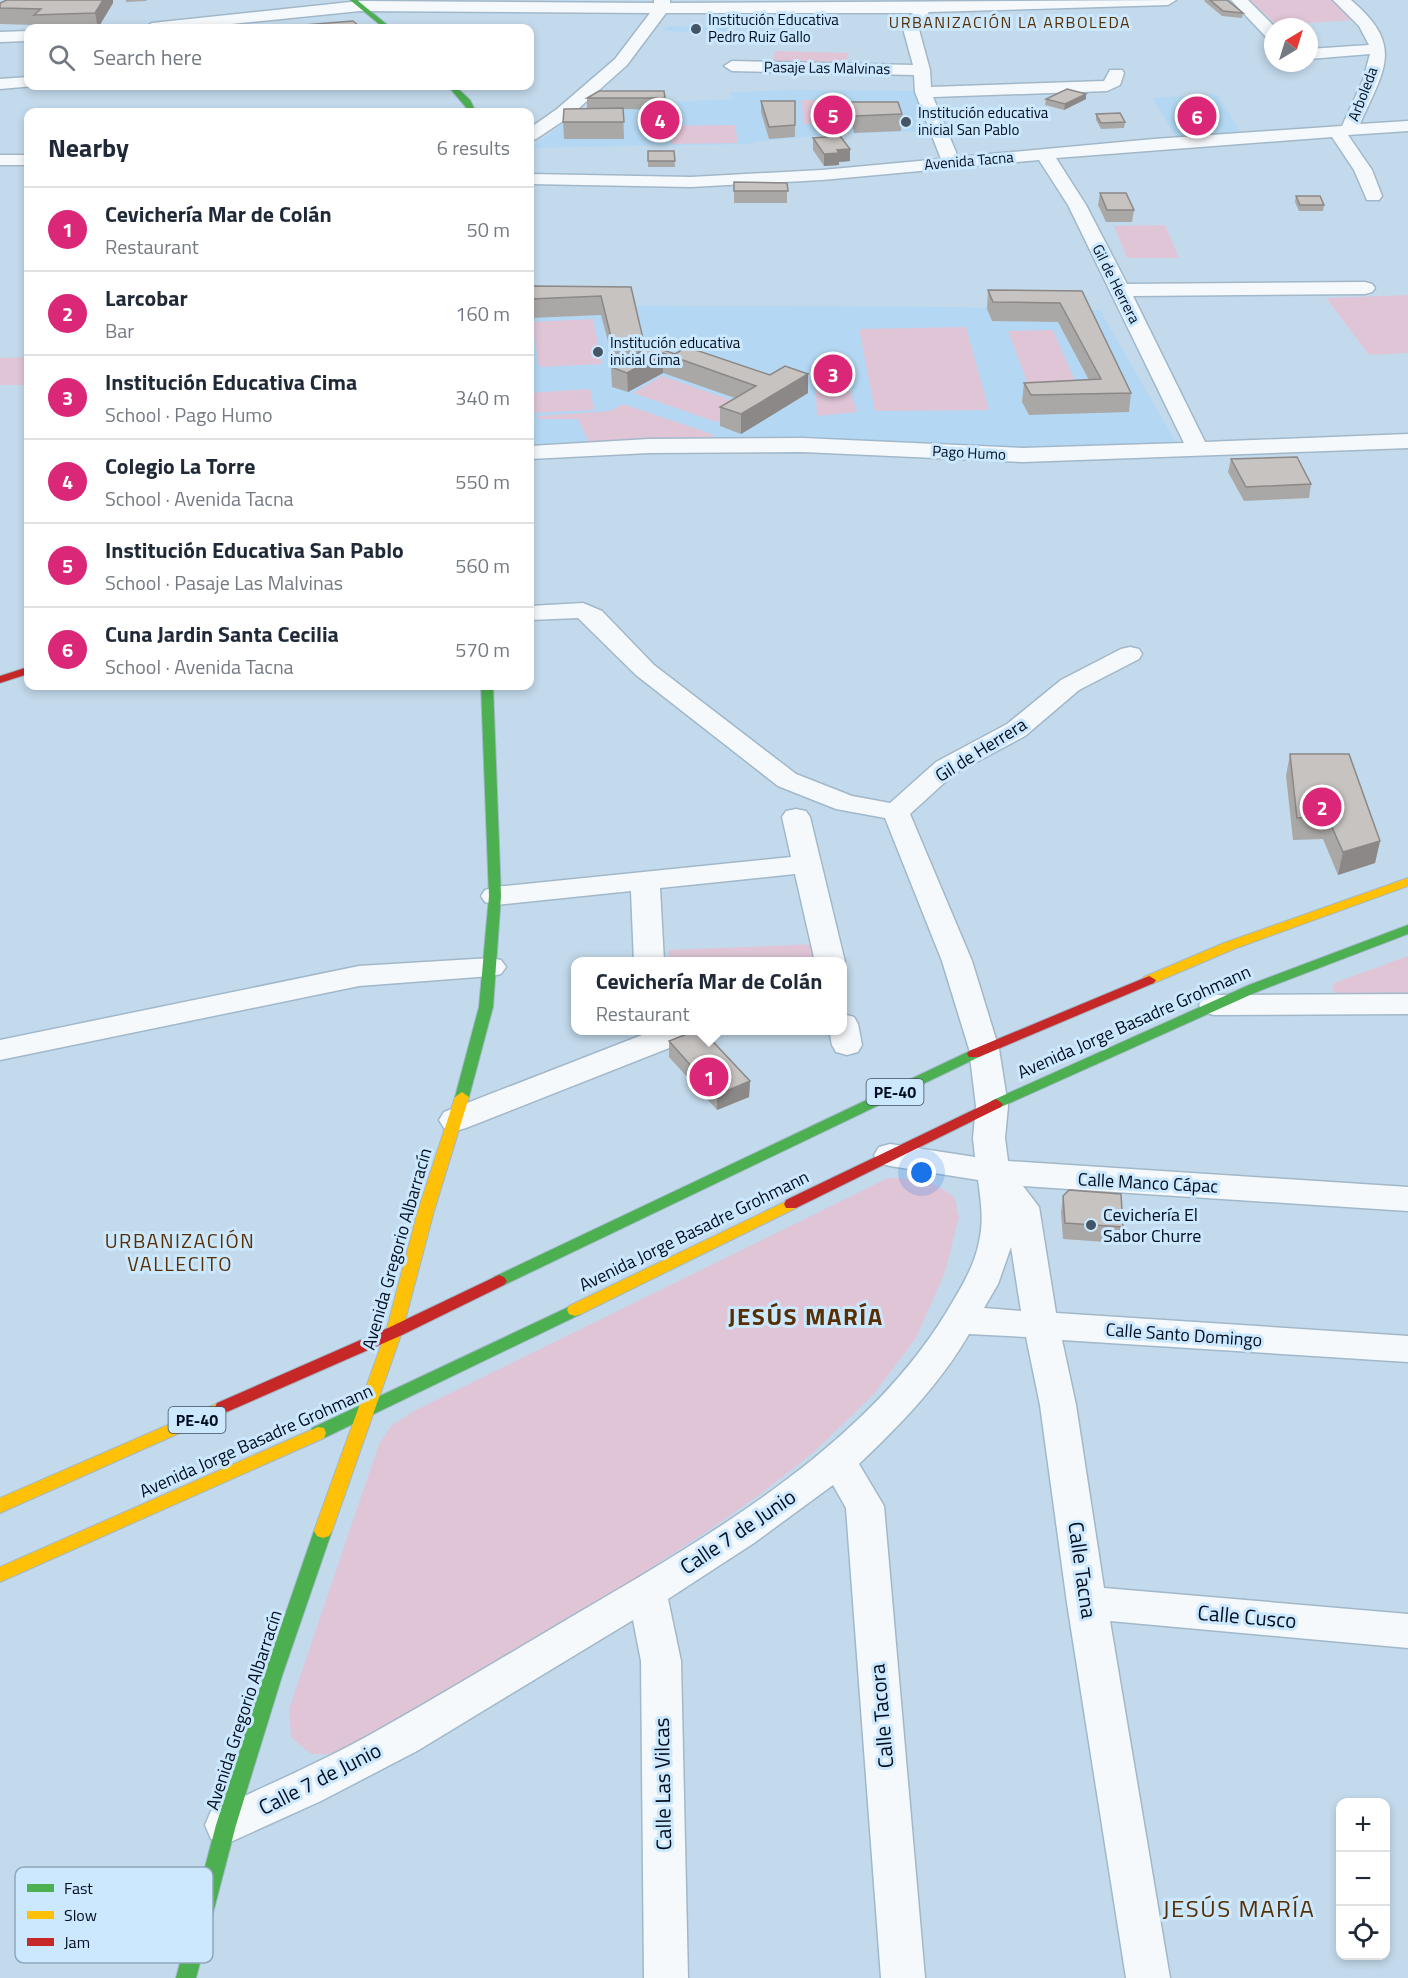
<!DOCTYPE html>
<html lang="en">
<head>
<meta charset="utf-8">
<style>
	:root { --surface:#fff; --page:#f2f2f3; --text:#1f2937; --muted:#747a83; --line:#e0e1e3; --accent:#db2777 }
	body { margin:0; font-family:"Titillium Web",sans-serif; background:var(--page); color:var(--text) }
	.controls { position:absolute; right:18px; bottom:18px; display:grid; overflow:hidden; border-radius:12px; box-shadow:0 3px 9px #0003 }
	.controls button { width:54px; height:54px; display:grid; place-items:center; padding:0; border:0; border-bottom:2px solid var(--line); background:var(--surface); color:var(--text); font:30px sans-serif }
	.compass { position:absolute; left:1264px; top:18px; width:54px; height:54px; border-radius:50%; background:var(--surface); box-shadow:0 3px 9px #0003; rotate:38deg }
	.you { position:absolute; left:922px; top:1173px; width:21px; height:21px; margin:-15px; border:4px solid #fff; border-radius:50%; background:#1a73e8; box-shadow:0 0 0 9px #1a73e833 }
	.badge { display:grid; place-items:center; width:39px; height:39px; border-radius:50%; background:var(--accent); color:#fff; font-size:20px; font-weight:700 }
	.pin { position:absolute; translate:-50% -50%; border:3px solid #fff; box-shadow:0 2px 6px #0006 }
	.popup { position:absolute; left:571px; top:957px; width:276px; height:78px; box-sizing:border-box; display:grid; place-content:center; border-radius:12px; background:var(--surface); filter:drop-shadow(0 2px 4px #0005); font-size:20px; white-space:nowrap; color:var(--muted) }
	.popup b { font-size:22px; color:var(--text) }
	.popup::after { content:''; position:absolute; left:50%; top:100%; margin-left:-12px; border:12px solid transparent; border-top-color:var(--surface) }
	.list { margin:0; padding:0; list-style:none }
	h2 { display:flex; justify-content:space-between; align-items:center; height:78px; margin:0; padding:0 24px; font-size:26px }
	h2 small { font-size:20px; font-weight:400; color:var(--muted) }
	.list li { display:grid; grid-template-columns:39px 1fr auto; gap:18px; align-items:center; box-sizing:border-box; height:84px; padding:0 24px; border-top:2px solid var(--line) }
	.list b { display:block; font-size:22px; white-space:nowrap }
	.list p { margin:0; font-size:20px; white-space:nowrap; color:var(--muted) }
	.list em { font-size:20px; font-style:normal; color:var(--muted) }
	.icon { flex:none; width:33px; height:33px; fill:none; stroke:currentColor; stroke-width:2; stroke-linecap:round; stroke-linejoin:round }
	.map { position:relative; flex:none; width:1408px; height:1978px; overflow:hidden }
	.search { position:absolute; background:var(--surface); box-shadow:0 3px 9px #0003; left:24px; top:24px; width:510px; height:66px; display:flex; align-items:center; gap:15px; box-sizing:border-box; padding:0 21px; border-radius:12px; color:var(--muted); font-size:22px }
	.panel { position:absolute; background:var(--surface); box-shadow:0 3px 9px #0003; left:24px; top:108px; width:510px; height:582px; border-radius:12px }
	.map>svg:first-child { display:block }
	.built { fill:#b4d8f3 }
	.green { fill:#e0c5d7 }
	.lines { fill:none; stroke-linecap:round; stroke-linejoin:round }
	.street-casing { stroke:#a1b8ca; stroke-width:3 }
	.fast-casing { stroke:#a1b8ca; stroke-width:2 }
	.slow-casing { stroke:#a1b8ca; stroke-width:2 }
	.jam-casing { stroke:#a1b8ca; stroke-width:2 }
	.street { fill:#f6f9fc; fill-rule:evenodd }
	.fast { fill:#4caf50; fill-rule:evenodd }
	.slow { fill:#ffc107; fill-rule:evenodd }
	.jam { fill:#c62828; fill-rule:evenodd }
	.wall { fill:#aaa8a6 }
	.shaded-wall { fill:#8b8887 }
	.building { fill:#c6c3c1; stroke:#8b8887; stroke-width:1.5 }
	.poi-dot { fill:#445565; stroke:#cce8fe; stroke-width:2 }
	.labels { text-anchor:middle; stroke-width:6; stroke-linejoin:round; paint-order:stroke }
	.far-poi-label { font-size:15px; fill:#000e1d; stroke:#cce8fe; text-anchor:start }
	.far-street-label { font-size:15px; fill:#000e1d; stroke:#cce8fe }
	.far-neighbourhood-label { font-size:16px; letter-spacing:1.5px; fill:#582f02; stroke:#cce8fe }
	.shield { fill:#cce8fe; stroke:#3d4f60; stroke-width:1.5 }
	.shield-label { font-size:16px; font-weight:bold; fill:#000e1d }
	.street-label { font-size:18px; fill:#000e1d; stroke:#cce8fe }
	.poi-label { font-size:18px; fill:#000e1d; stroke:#cce8fe; text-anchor:start }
	.neighbourhood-label { font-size:20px; letter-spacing:1.5px; fill:#582f02; stroke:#cce8fe }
	.near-street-label { font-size:21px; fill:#000e1d; stroke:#cce8fe }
	.district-label { font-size:24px; font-weight:bold; letter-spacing:1.5px; fill:#582f02; stroke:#cce8fe }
	.near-neighbourhood-label { font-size:24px; letter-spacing:1.5px; fill:#582f02; stroke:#cce8fe }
	.key { fill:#cce8fe; stroke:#8fa7ba; stroke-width:1.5 }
	.key-label { font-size:16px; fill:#000e1d }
</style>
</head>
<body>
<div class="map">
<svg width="1408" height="1978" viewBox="0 0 1408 1978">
	<rect width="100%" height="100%" fill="#c3daec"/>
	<!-- built -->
	<path class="built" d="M668 26 730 28 729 33 662 31Z
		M798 90 916 91 931 131 838 134 754 142V144L531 148 563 124H576L575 117 664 102 733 99 730 92Z
		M1217 94 1241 133 1176 137 1152 98Z
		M530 305 956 307 1100 310 1177 444 1033 449 773 438 664 439 530 447Z"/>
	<!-- green -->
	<path class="green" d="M1249 0H1332L1355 20 1277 25Z
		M775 51 849 53 844 66 772 64Z
		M802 100H836L837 125 803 124Z
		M735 125 738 143 671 144 669 126Z
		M1165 225 1179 258H1127L1114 226Z
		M1408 295V353L1369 355 1326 298Z
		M593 319 602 364 539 367 532 322Z
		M966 327 989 410 875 411 859 329Z
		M1053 330 1077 386 1029 387 1008 331Z
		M28 357V385H0V358Z
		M662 376 745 405 716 422 633 393Z
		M815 378H846L857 412 817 416Z
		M590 389 594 410 530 413V393Z
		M623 404 712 434 714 439 589 443 578 419H537V416L610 411Z
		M818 944 821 961H669V950Z
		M1408 956V998H1346L1332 990 1334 983Z
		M888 1178C917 1179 932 1179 955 1198L959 1217 945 1272 916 1338 874 1394 814 1452 762 1493 715 1526 602 1600 341 1755 311 1754 291 1737 289 1709 379 1444 391 1426 412 1412Z"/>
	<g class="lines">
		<!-- street casing -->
		<g class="street-casing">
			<path id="street" d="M654 0H670V3L1176 0 1168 5 929 12 918 26 930 70 931 87 1104 81 1110 70H1122L1124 73 1120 85 1107 91 933 97 958 157 1154 139 1342 126 1363 80 1370 54 1309 59V49L1369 45 1359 26 1333 0H1351C1405 46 1384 69 1360 124L1408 121V131L1348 135 1372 170 1382 196 1379 200H1367L1354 170 1332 137 1056 158 1086 205 1127 284 1365 282 1372 284 1375 288 1372 292 1365 294 1133 296 1205 442 1408 434V448L1023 462 803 452 649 453 530 459V446L649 439 803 438 1023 448 1184 443 1068 205 1039 160 822 180 691 187 530 184V174L691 177 822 170 941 159 915 92 914 75 732 71 724 66 732 61 913 65 902 25 913 13H666L627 65 569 117 536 139 530 140V128L557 109 615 59 650 13 360 11 191 28H144L152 23 360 1 654 3Z
				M1231 0H1248L1275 27H1273V40L1267 38Z
				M28 31V41L0 42V32Z
				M28 77V86H34L0 89V79Z
				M0 155H28V165H0Z
				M583 603 602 611 654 665 796 774 852 796 890 803 936 762 1007 724 1061 680 1121 649 1130 647 1139 649 1142 654 1139 659 1079 690 1025 736 954 774 910 814 972 961 999 1049 1008 1106 1005 1138 1008 1161 1408 1187V1211L1023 1186 1039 1207 1056 1313 1408 1336V1362L1062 1340 1076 1405 1104 1588 1408 1614V1648L1110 1621 1170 1978H1126L1067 1603 1040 1405 1026 1337 969 1334C940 1384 901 1424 859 1464L884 1506 925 1978H881L846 1508 833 1485 754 1543 668 1599 681 1661 688 1978H644L641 1661 633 1620 417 1751 321 1801 226 1844 211 1839 205 1825 211 1811C271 1784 332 1757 389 1724 444 1693 497 1661 551 1629 691 1546 859 1455 946 1313 959 1291 974 1268 979 1242 984 1221 981 1201 978 1180L890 1166 879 1163 874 1155 879 1147 890 1144 975 1157 973 1138 976 1106 969 1049 942 961 885 818 836 809 778 786 636 675 578 618 530 620V606ZM1011 1247 1021 1311 984 1308 998 1284Z
				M796 809 806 811 810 817 845 962 843 966V962H815L795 874 660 888 664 962H634L631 891 495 905 485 902 481 896 485 890 495 887 791 857 782 817 786 811Z
				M491 958 501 960 506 967 501 974 491 976 359 986 0 1060V1040L359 966Z
				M1408 994V1014L1214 1015 1203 1012 1199 1005 1203 998 1214 995Z
				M843 1014 854 1017 858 1024 862 1045 858 1052 847 1055 836 1052 832 1045 829 1030H843Z
				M655 1030H701L697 1037 466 1128 455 1131 444 1128 439 1120 444 1112Z"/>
		</g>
		<!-- fast casing -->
		<g class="fast-casing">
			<path id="fast" d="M350 0H357L391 28H384Z
				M448 86H455L470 100 476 112H470Z
				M481 686H493L501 896 493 1007 469 1097 462 1102 455 1097 479 1007 489 896Z
				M1408 925V934L1259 991 1001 1107 996 1109 989 1104 991 1101 1249 985Z
				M974 1049 981 1054 979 1057 504 1285H494L491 1281 494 1277Z
				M575 1304 581 1306 583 1310 581 1314 324 1438 318 1439 312 1438 310 1433 312 1428Z
				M323 1524 329 1526 332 1531 282 1676 236 1825 196 1978H176L216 1825 264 1676 314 1531 317 1526Z"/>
		</g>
		<!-- slow casing -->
		<g class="slow-casing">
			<path id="slow" d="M1408 878V886L1234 949 1154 983 1149 984 1142 980 1144 977 1224 943Z
				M462 1092 469 1097 434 1211 402 1332 332 1531 329 1536 323 1538 317 1536 314 1531 386 1332 418 1211 455 1097Z
				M791 1199 796 1200 798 1204 796 1208 581 1314 575 1316 569 1314 567 1310 569 1306Z
				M223 1401 229 1403 231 1407 229 1411 0 1513V1498Z
				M318 1427 324 1428 326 1433 324 1438 0 1582V1567Z"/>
		</g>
		<!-- jam casing -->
		<g class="jam-casing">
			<path id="jam" d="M28 667V674L0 683V676Z
				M1149 976 1156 980 1154 983 979 1057H969L967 1054 969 1051Z
				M996 1099 1003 1104 1001 1107 796 1208H786L784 1204 786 1200Z
				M499 1275 504 1277 507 1281 504 1285 400 1336 229 1411 223 1413 217 1411 215 1407 217 1403 388 1328Z"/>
		</g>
		<!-- street -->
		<use href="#street" class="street"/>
		<!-- fast -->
		<use href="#fast" class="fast"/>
		<!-- slow -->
		<use href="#slow" class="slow"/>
		<!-- jam -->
		<use href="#jam" class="jam"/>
	</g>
	<!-- wall -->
	<path class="wall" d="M126 0H147L146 1 126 2Z
		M1205 0H1227L1243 13 1242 18 1222 16 1204 1Z
		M0 3H113L98 28H37L36 25 0 24Z
		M1086 94V99L1064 110 1045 105 1046 99Z
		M587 98H665V110L623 109 624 139H564L563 122 587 109Z
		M761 101H795V137L769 139 761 112Z
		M851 102 902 114 901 131 854 133 851 119Z
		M1096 114 1125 122 1124 128 1101 129 1096 120Z
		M813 138 850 161 839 162V165L824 166 813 150Z
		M648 151H674L675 167H648Z
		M734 182 787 183V203H734Z
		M1100 193 1134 210 1132 222H1106L1098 205Z
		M1296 196 1324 205 1323 211H1299L1295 202Z
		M530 286 631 287 644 343V350L675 354 808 393 741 434 720 426V407L735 398 663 373 628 392 612 387 611 367 617 364H614L601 315 530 318Z
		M988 290 1082 291 1131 393 1129 412 1029 415 1022 402 1024 383 1089 380 1058 322 992 321 987 309Z
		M1231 459 1311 484 1309 498 1244 501 1228 472Z
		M1290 754 1380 841 1375 863 1338 875 1323 839 1293 840 1286 776Z
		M669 1041 750 1081 749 1097 717 1110 669 1057Z
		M1063 1196 1123 1227 1120 1243 1063 1239 1061 1212Z"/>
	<!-- shaded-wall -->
	<path class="shaded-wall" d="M103 0H113V3L98 28 95 13Z
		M1086 94V99L1064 110 1065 104Z
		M850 149V161L839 162V165L824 166V154L837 150Z
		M663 353V373L628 392 627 373Z
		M808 374V393L741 434V414Z
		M1380 841 1375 863 1338 875 1343 852Z
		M750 1081 749 1097 717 1110V1095Z"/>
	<!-- building -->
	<path class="building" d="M7 0H103L95 13 34 15 41 9 0 8V3Z
		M1210 0H1227L1243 13 1223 11Z
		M353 21 359 26 325 28H305L302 25Z
		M365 26 368 28H339Z
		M1067 89 1086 94 1065 104 1046 99Z
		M599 91H664L665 98H587Z
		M761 101H795V125L769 127Z
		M851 102H898L902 114 855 116Z
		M623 108 624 122H563L564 109Z
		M1120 113 1125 122 1101 123 1096 114Z
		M840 136 850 149 837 150 839 153 824 154 813 138Z
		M648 151H674L675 161H648Z
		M734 182 787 183 788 191H734Z
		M1100 193H1126L1134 210H1107Z
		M1296 196H1320L1324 205H1300Z
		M530 286 631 287 644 343 613 345 601 296 530 299Z
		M988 290 1082 291 1131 393 1031 395 1024 383 1101 379 1060 303 993 302Z
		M651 346 675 354 687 347 770 375 785 366 808 374 741 414 720 407 756 386 663 353 627 373 611 367Z
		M1297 457 1311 484 1246 487 1231 459Z
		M1290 754H1349L1380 841 1343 852 1327 816 1297 818Z
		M697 1030H702L750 1081 717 1095 669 1041Z
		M1069 1190 1121 1194 1123 1227 1065 1223 1063 1196Z"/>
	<!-- markers -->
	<g class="poi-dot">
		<circle cx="696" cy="29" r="6"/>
		<circle cx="906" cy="122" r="6"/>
		<circle cx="598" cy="352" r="6"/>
		<circle cx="1091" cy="1225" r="6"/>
	</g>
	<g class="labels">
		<!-- far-poi labels -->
		<g class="far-poi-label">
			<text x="708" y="25">Institución Educativa<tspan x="708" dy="17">Pedro Ruiz Gallo</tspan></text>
			<text x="918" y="118">Institución educativa<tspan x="918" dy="17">inicial San Pablo</tspan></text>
			<text x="610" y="348">Institución educativa<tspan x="610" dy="17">inicial Cima</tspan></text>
		</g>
		<!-- far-street labels -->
		<g class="far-street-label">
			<text transform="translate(827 68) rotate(1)" y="5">Pasaje Las Malvinas</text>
			<text transform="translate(1363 94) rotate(-69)" y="5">Arboleda</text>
			<text transform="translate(969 161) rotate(-5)" y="5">Avenida Tacna</text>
			<text transform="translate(1116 284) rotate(63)" y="5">Gil de Herrera</text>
			<text transform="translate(969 453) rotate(3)" y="5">Pago Humo</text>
		</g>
		<!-- far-neighbourhood labels -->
		<g class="far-neighbourhood-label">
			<text x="1010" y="28">URBANIZACIÓN LA ARBOLEDA</text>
		</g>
		<!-- shield labels -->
		<g class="shield">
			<rect x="866.5" y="1079" width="57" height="26" rx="4.5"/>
			<rect x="168.5" y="1407" width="57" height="26" rx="4.5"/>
		</g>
		<g class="shield-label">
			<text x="895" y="1098">PE-40</text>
			<text x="197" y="1426">PE-40</text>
		</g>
		<!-- street labels -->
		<g class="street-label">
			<text transform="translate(981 750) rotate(-32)" y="6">Gil de Herrera</text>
			<text transform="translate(1134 1022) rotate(-24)" y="6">Avenida Jorge Basadre Grohmann</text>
			<text transform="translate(1148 1183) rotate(3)" y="6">Calle Manco Cápac</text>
			<text transform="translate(694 1231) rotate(-26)" y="6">Avenida Jorge Basadre Grohmann</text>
			<text transform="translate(397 1249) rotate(-74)" y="6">Avenida Gregorio Albarracín</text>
			<text transform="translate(1184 1335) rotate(4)" y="6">Calle Santo Domingo</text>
			<text transform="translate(256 1441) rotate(-24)" y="6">Avenida Jorge Basadre Grohmann</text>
			<text transform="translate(244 1710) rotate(-72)" y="6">Avenida Gregorio Albarracín</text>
		</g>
		<!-- poi labels -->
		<g class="poi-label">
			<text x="1103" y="1221">Cevichería El<tspan x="1103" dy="21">Sabor Churre</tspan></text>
		</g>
		<!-- neighbourhood labels -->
		<g class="neighbourhood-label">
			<text x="180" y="1248">URBANIZACIÓN<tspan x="180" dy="23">VALLECITO</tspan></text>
		</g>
		<!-- near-street labels -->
		<g class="near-street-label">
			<text transform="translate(738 1532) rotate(-34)" y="7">Calle 7 de Junio</text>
			<text transform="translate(1082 1570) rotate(82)" y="7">Calle Tacna</text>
			<text transform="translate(1247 1617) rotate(5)" y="7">Calle Cusco</text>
			<text transform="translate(882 1716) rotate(-95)" y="7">Calle Tacora</text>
			<text transform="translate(320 1779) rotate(-27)" y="7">Calle 7 de Junio</text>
			<text transform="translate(663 1784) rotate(-91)" y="7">Calle Las Vilcas</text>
		</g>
		<!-- district labels -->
		<g class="district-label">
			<text x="806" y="1325">JESÚS MARÍA</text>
		</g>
		<!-- near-neighbourhood labels -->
		<g class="near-neighbourhood-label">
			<text x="1239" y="1917">JESÚS MARÍA</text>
		</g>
	</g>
	<!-- legend -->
	<rect x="15" y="1867" width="198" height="96" rx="9" class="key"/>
	<rect x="27" y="1884" width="27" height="8" fill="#4caf50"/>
	<rect x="27" y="1911" width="27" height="8" fill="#ffc107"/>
	<rect x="27" y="1938" width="27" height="8" fill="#c62828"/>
	<g class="key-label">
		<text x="64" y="1894">Fast</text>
		<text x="64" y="1921">Slow</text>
		<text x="64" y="1948">Jam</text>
	</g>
</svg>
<div class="controls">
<button>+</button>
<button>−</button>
<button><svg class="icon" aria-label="locate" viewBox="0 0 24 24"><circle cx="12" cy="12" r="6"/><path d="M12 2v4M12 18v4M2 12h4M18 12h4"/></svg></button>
</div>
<svg class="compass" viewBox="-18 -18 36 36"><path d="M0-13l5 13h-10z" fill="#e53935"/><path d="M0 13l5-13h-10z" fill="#747a83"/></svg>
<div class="you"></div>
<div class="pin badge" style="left:709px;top:1077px">1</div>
<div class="popup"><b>Cevichería Mar de Colán</b>Restaurant</div>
<div class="pin badge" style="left:1322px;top:807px">2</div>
<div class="pin badge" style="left:833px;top:374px">3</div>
<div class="pin badge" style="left:660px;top:120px">4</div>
<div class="pin badge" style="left:833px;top:115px">5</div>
<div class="pin badge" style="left:1197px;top:116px">6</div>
<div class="search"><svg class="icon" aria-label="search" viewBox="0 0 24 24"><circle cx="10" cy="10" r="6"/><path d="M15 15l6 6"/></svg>Search here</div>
<section class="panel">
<h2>Nearby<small>6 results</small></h2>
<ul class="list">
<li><span class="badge">1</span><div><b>Cevichería Mar de Colán</b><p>Restaurant</p></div><em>50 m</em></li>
<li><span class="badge">2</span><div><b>Larcobar</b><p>Bar</p></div><em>160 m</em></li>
<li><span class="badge">3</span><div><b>Institución Educativa Cima</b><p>School · Pago Humo</p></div><em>340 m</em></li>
<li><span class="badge">4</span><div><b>Colegio La Torre</b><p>School · Avenida Tacna</p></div><em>550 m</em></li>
<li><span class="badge">5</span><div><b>Institución Educativa San Pablo</b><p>School · Pasaje Las Malvinas</p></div><em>560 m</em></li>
<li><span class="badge">6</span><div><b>Cuna Jardin Santa Cecilia</b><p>School · Avenida Tacna</p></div><em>570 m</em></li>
</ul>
</section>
</div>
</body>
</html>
